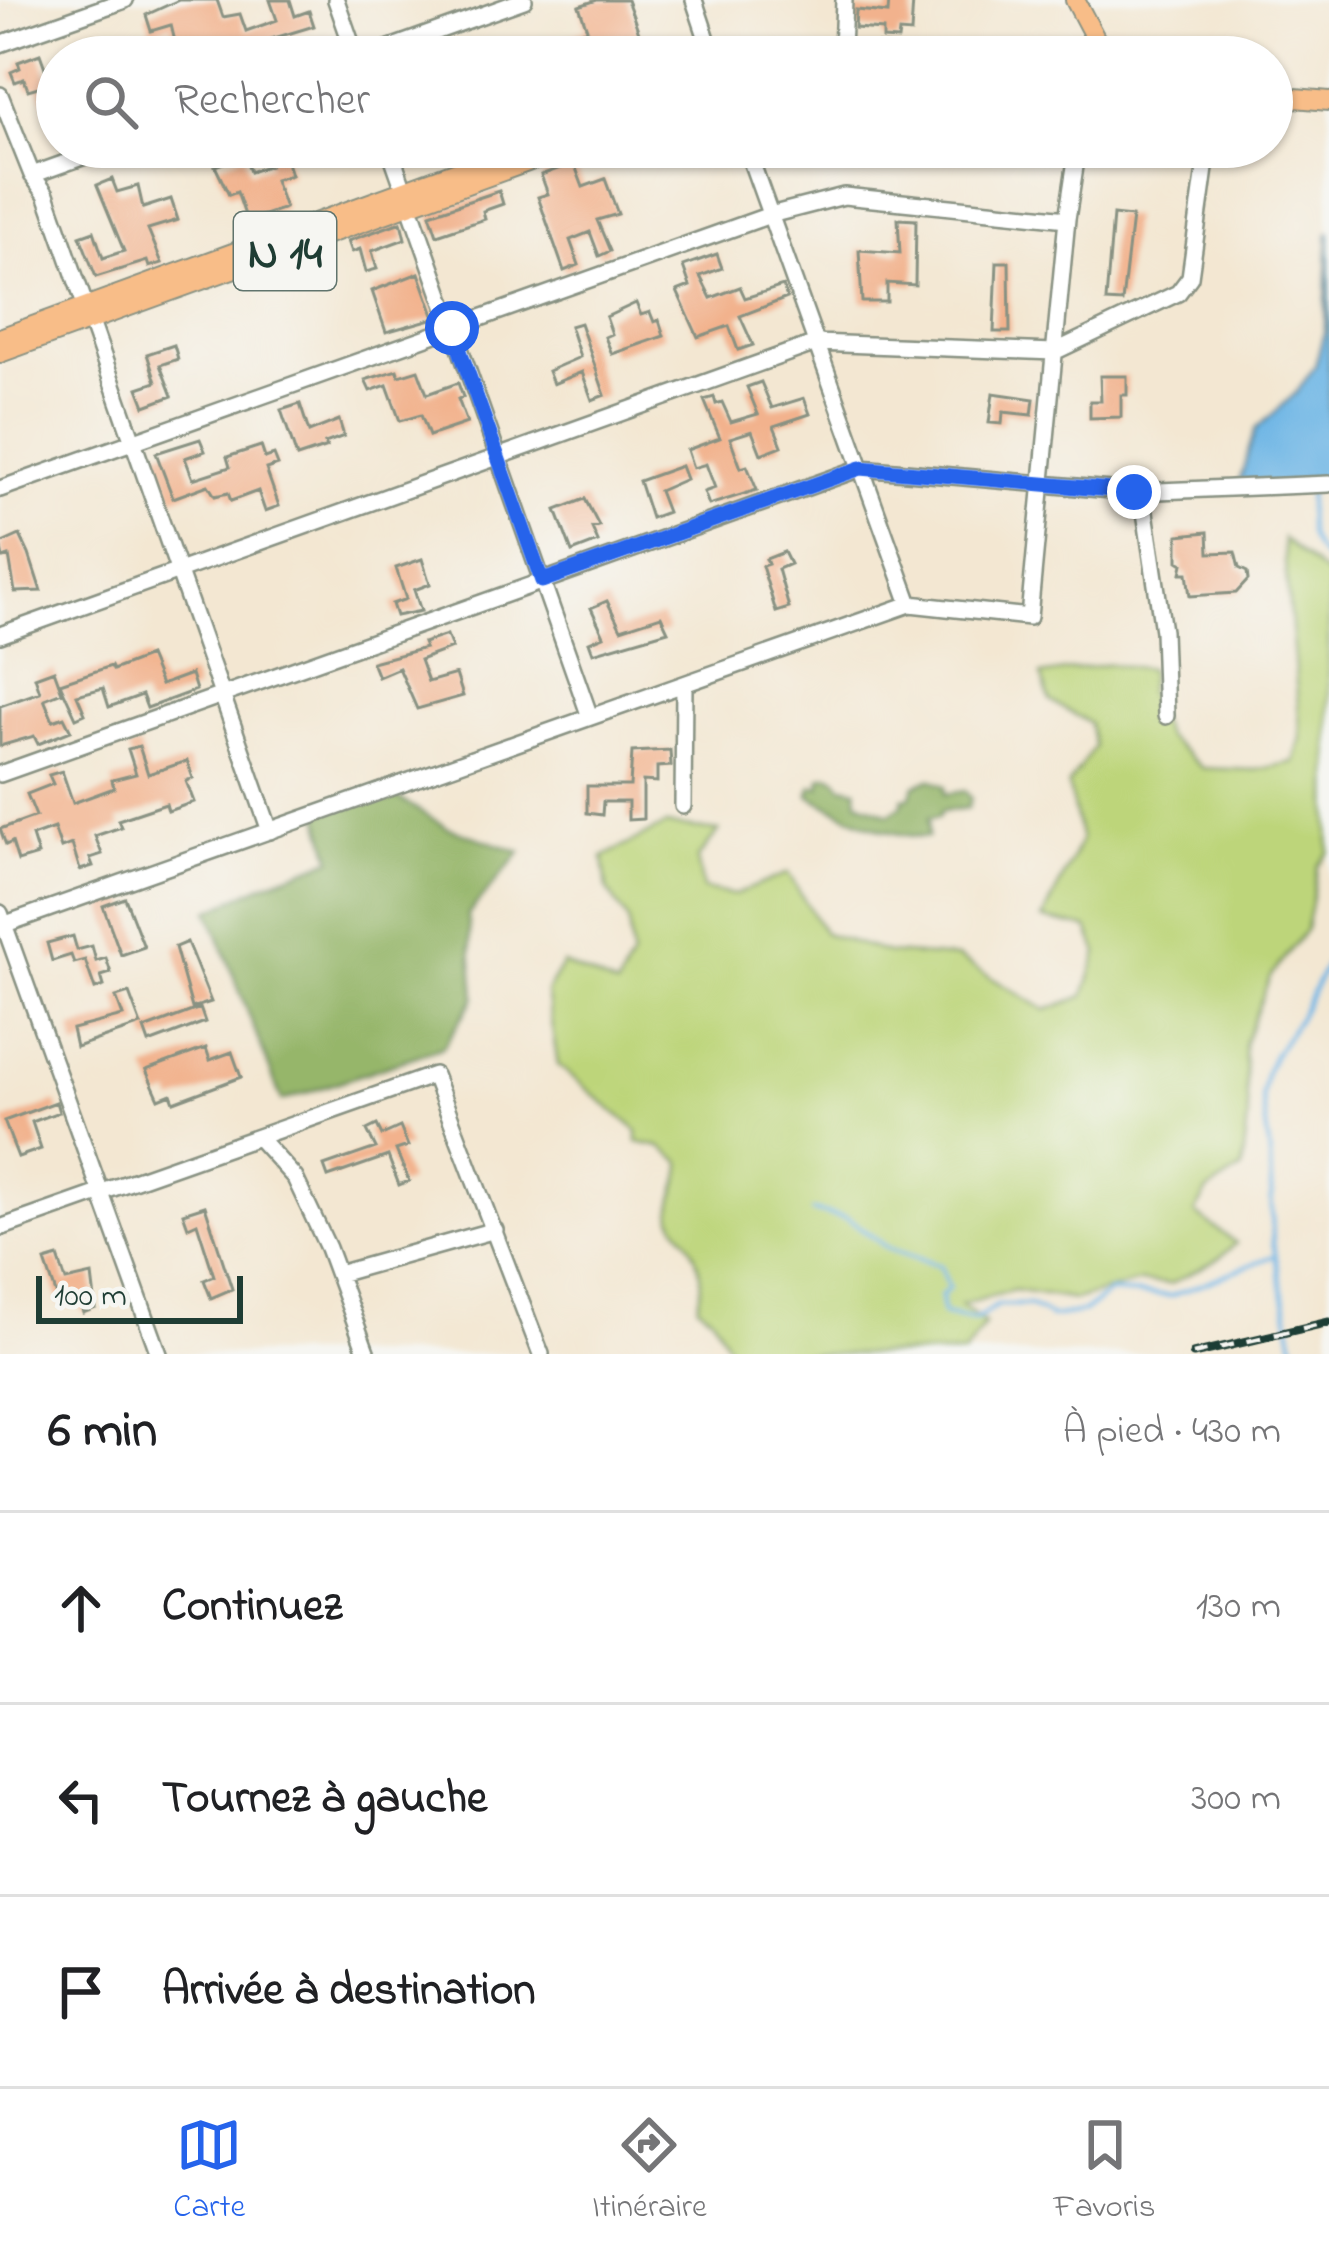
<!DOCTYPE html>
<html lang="fr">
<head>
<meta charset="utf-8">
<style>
	:root { --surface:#fff; --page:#f6f6f6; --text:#202124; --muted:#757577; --line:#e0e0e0; --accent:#2563eb }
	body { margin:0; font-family:"Indie Flower",sans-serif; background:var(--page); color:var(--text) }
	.scale { position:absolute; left:36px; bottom:30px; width:207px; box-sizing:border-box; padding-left:12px; border:6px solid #1f3d34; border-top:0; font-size:33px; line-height:42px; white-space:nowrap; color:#1f3d34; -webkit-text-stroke:9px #f6f6f2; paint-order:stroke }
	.stop { position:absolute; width:36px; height:36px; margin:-27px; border:9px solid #2563eb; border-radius:50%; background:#fff }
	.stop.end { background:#2563eb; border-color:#fff; box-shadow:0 3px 12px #0008 }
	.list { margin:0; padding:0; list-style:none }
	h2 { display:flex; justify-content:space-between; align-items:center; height:156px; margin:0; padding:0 48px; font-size:51px }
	h2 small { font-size:39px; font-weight:400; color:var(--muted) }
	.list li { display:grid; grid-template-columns:78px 1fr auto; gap:36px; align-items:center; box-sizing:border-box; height:192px; padding:0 48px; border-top:3px solid var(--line) }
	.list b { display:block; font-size:45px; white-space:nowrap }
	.list em { font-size:39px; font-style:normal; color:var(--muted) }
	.icon { flex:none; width:66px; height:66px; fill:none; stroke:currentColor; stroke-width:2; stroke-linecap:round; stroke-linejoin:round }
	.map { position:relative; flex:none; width:1329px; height:1354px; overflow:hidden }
	.search { position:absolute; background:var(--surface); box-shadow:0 3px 9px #0004; left:36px; right:36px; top:36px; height:132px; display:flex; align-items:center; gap:30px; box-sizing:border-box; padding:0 42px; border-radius:66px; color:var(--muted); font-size:45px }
	.sheet { height:732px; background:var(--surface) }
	nav { display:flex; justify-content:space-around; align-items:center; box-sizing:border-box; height:168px; border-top:3px solid var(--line); background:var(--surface); font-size:33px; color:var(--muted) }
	nav a { display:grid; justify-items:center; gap:6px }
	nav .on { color:var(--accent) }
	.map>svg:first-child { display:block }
	.green { fill:#bdd57a; stroke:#6e8957; stroke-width:3 }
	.forest { fill:#96b66a; stroke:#5a7a4f; stroke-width:3 }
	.water { fill:#6db5e5; stroke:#46798c; stroke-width:3 }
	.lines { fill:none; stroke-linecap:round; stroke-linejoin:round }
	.stream { stroke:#6db5e5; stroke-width:4.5 }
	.building { fill:#f2b28d }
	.minor-casing { stroke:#899283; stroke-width:20 }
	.major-casing { stroke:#899283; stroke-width:22 }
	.minor { stroke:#fff; stroke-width:15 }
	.major { stroke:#f8bd88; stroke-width:18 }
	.rail-casing { stroke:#1f3d34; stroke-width:9 }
	.rail { stroke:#f6f6f2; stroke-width:4.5; stroke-dasharray:14; stroke-linecap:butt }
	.route { stroke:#2563eb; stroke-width:15 }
	.labels { text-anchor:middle; stroke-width:10; stroke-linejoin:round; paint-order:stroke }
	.shield { fill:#f6f6f2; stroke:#60746d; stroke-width:3 }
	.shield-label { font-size:45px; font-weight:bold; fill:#1f3d34 }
</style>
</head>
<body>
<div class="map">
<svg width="1329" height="1354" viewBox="0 0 1329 1354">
	<rect width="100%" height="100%" fill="#f6f6f2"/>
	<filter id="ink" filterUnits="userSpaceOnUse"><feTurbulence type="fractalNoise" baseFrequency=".00833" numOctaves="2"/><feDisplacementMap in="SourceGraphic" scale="24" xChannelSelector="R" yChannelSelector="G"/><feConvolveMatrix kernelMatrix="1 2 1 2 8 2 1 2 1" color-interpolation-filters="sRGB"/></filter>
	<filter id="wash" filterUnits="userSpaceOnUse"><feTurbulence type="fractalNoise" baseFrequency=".004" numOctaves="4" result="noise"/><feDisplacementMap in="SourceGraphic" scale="48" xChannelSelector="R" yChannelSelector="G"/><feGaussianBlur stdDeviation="2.7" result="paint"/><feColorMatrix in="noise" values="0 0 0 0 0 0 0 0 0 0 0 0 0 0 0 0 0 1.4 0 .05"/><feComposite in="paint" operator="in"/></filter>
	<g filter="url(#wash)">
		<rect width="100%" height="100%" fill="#f3e7d2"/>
		<!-- green -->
		<path class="green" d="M1283 539 1329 577V852L1318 866 1306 929 1270 977 1244 1044 1248 1118 1242 1169 1208 1191 1195 1213 1236 1243 1218 1259 1170 1284 1139 1282 1075 1300 1014 1290 961 1305 985 1324 964 1354H732L712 1316 697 1306C705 1279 699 1257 683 1234 677 1226 675 1226 673 1218 669 1197 683 1183 682 1162L661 1147 638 1142V1131L558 1065 546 992 563 964 617 987 632 957 628 921 607 889 603 857 666 825 719 831 697 859 703 889 734 895 788 873 824 933 888 953 958 958 1046 1010 1084 996 1098 953 1088 928 1043 919 1081 840 1068 785 1094 747 1089 723 1050 701 1041 675 1109 664 1150 669 1148 693 1165 736 1202 768 1256 770 1294 762 1301 738Z"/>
		<!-- forest -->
		<path class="forest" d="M828 775 836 778 842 786 857 789 858 801 889 814 902 805 903 798 910 797 915 785 930 779 945 786V794L965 791 971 798 968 808 942 811 939 817 929 818 928 837C881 836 849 817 809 795L812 786 820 787 821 778Z
			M385 790 448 828 521 852 468 914 475 997 443 1047 282 1101 209 911 267 883 332 859 319 814Z"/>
		<!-- water -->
		<path class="water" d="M1329 231V484L1237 489 1255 430 1296 393 1315 366 1325 329Z"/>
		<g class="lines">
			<!-- stream -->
			<path class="stream" d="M1309 493C1307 523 1303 542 1329 562
				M812 1211 847 1218 889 1249 940 1266 949 1288 941 1296 943 1314 975 1320 998 1305H1029L1051 1317 1084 1312 1110 1292 1171 1296 1276 1255
				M1296 1354 1273 1243 1270 1155 1262 1097 1266 1073 1274 1055 1298 1019 1329 959"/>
		</g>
		<g id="blocks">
			<!-- building -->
			<path class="building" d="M179 0H217L223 17 240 14 246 31 277 20 270 0H290L295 16 309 11 314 26 212 57 207 41 177 50 171 25 151 31 146 15Z
				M597 0H627L644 46 627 52 622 35 570 53 565 38 587 29 579 6Z
				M889 0H913L911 33 899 32 898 40 883 39V30L855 28 856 10 888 13Z
				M40 54 53 90 57 89V133L38 87 28 90 24 79 15 82 11 72 20 68 18 62Z
				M264 147H282L291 175 275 180 285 208 247 221 237 192 229 195 215 166 244 155 250 172 270 165Z
				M574 163 583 187 605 179 618 214 597 220 610 251 599 256 590 232 570 240 579 265 564 271 538 197 548 194 541 175Z
				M112 179 117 192 138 186 143 208 171 199 178 220 148 229 162 263 149 267 147 261 96 277 80 236 94 231 103 258 124 251 97 185Z
				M499 191 503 204 483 211 485 219 437 235 430 214Z
				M1113 215 1132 217 1122 302 1106 301Z
				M898 219 916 220 915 285 887 283V302H862L859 250 900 253Z
				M401 222 405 239 372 251 377 269 366 272 360 249 352 252 348 241Z
				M717 254 722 268 700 276 711 298 740 287 745 298 783 286 787 298 740 316 753 345 738 350 729 326 698 337 677 291 690 286 683 266Z
				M997 262H1009L1010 332H994Z
				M419 273 435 318 386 332 372 291Z
				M636 303 641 315 650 312 654 322 659 320 664 336 612 354 605 337 612 334 606 317Z
				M580 323 605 395 592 400 582 372 553 384 548 371 580 357 570 326Z
				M174 345 178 359 160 365 172 396 145 406 138 388 156 382 147 354Z
				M397 370 399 376 418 370 427 394 458 383 463 397 458 399 467 423 429 436 421 415 400 421 387 385 370 391 365 380Z
				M1100 376H1127V395H1121V417L1090 418V401H1101Z
				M761 382 772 408 804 398 810 414 774 426 782 446 761 454 752 431 730 438 741 468 747 466 757 490 709 505 704 492 715 488 706 464 693 468 687 450 720 438 704 400 714 397 716 404 722 402 731 422 758 414 747 387Z
				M993 393 1034 399 1032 415 1003 412 1002 424 989 423Z
				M300 404 309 432 339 420 344 436 325 443 327 447 297 457 281 410Z
				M200 439 205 451 185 458 193 479 230 467 227 457 261 446 265 458 274 455 278 465 266 469 279 506 265 511 258 491 231 501 228 493 215 496 208 485 173 498 156 453Z
				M681 466 686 479 659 491 667 512 651 518 639 481Z
				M585 499 599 526 592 528 598 542 572 552 556 510Z
				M1208 532 1209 553 1235 552 1239 568 1247 572 1248 580 1236 593 1190 596 1187 573H1181L1183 564 1178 561V535Z
				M20 535 29 554 41 591 15 592 9 556 3 558 0 544Z
				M784 552 790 564 778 569 789 608 776 612 762 566 768 564 766 559Z
				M422 559 430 584 414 590 421 611 396 616 392 604 406 599 396 568Z
				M607 601 621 629 661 616 668 631 593 653 589 642 604 636 591 608Z
				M447 635 452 648 420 660 428 682 456 674 463 696 417 709 399 668 378 677 372 662 425 648 423 643Z
				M149 656 161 685 191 674 196 690 147 708 142 695 109 707 103 688 77 695 85 714 76 718 60 683 111 666 113 670Z
				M54 670 62 692 44 699 53 721 64 717 71 731 38 744 34 736 0 746V706L40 692 35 677Z
				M139 746 148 774 187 761 193 778 186 781 194 802 168 811 166 804 118 820 121 827 95 836 102 854 90 858 93 866 80 870 72 844 61 848 54 828 32 836 38 855 18 861 12 842 6 845 0 829 36 816 27 794 53 784 49 775 62 771 73 803 114 788 112 780 136 774 128 749Z
				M670 750 671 766 657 767V782L643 781V819L628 820V802H603L602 815 587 813V786H630L632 752Z
				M125 898 144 947 121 955 103 906Z
				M73 936 77 950 92 946 96 961 106 958 111 973 101 976 104 986 95 989 85 960 74 963 71 955 52 961 47 943Z
				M187 942 211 1002 192 1008 175 947Z
				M129 993 141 1025 76 1047 72 1029 123 1016 116 997Z
				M200 1008 205 1022 149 1043 144 1029Z
				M206 1048 210 1060 232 1052 241 1077 174 1102 171 1094 159 1099 146 1070Z
				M56 1102 59 1112 32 1122 41 1149 18 1157 4 1121Z
				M377 1125 382 1135 400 1127 408 1146 396 1150 409 1181 399 1185 388 1156 328 1177 324 1166 376 1148 367 1130Z
				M205 1206 232 1289 211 1298 204 1280 214 1276 197 1223 188 1227 183 1213Z
				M58 1257 66 1281 92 1275 96 1308 83 1313 78 1298 60 1305 45 1261Z"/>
		</g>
	</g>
	<g filter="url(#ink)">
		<use href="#blocks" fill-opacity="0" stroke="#899283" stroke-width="3"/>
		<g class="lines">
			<!-- minor casing -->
			<g class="minor-casing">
				<path id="minor" d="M336 0 356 57
					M694 0 713 57
					M0 44 125 0
					M842 51 844 0
					M365 57 524 0
					M0 95 32 175 46 194 270 831
					M389 147 590 717
					M746 147 910 604
					M32 175 110 147
					M0 489 770 215 844 196 1067 219
					M1142 492 1163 631 1166 716
					M0 635 816 343 1054 352 1178 293 1190 277 1208 147
					M0 774 861 468 1134 492 1329 484
					M683 806 684 684
					M0 913 159 1354
					M0 926 910 604 1029 617 1067 219 1078 147
					M258 1137 295 1178 328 1248 367 1354
					M0 1228 434 1075 541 1354
					M338 1274 495 1230"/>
			</g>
			<!-- major casing -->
			<g class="major-casing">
				<path id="major" d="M1075 0 1105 57
					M780 57 842 51 926 57
					M1272 96 1329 101
					M0 338 523 147
					M0 353 569 147"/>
			</g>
			<!-- minor -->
			<use href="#minor" class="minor"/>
			<!-- major -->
			<use href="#major" class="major"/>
			<!-- rail casing -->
			<g class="rail-casing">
				<path id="rail" d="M1193 1354 1329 1322"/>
			</g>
			<!-- rail -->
			<use href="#rail" class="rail"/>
		</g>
	</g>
	<g class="lines" filter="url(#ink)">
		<!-- route -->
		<path class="route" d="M452 328 542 581 861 468 1134 492"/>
	</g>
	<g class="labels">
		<!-- shield labels -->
		<rect class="shield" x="234" y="212" width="102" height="78" rx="9"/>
		<g class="shield-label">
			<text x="285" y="267">N 14</text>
		</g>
	</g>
</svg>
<div class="scale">100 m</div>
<div class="stop" style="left:452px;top:328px"></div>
<div class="stop end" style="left:1134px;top:492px"></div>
<div class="search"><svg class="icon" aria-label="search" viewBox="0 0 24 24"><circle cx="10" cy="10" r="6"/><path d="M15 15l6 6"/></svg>Rechercher</div>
</div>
<section class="sheet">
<h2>6 min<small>À pied · 430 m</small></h2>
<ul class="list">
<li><svg class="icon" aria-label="ahead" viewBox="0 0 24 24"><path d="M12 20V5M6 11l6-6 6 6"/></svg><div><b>Continuez</b></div><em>130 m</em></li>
<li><svg class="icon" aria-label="left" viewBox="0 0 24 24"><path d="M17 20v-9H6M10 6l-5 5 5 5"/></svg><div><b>Tournez à gauche</b></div><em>300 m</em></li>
<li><svg class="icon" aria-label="arrive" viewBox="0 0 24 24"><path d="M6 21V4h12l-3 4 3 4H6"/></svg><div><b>Arrivée à destination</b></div></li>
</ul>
</section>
<nav>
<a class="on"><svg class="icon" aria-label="map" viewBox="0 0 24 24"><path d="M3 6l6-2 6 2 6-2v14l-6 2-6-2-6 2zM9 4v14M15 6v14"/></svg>Carte</a>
<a><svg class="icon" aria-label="directions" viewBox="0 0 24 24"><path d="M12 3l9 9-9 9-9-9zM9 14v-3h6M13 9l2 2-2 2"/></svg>Itinéraire</a>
<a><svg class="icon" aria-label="saved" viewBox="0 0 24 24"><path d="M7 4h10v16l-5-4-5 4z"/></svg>Favoris</a>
</nav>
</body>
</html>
